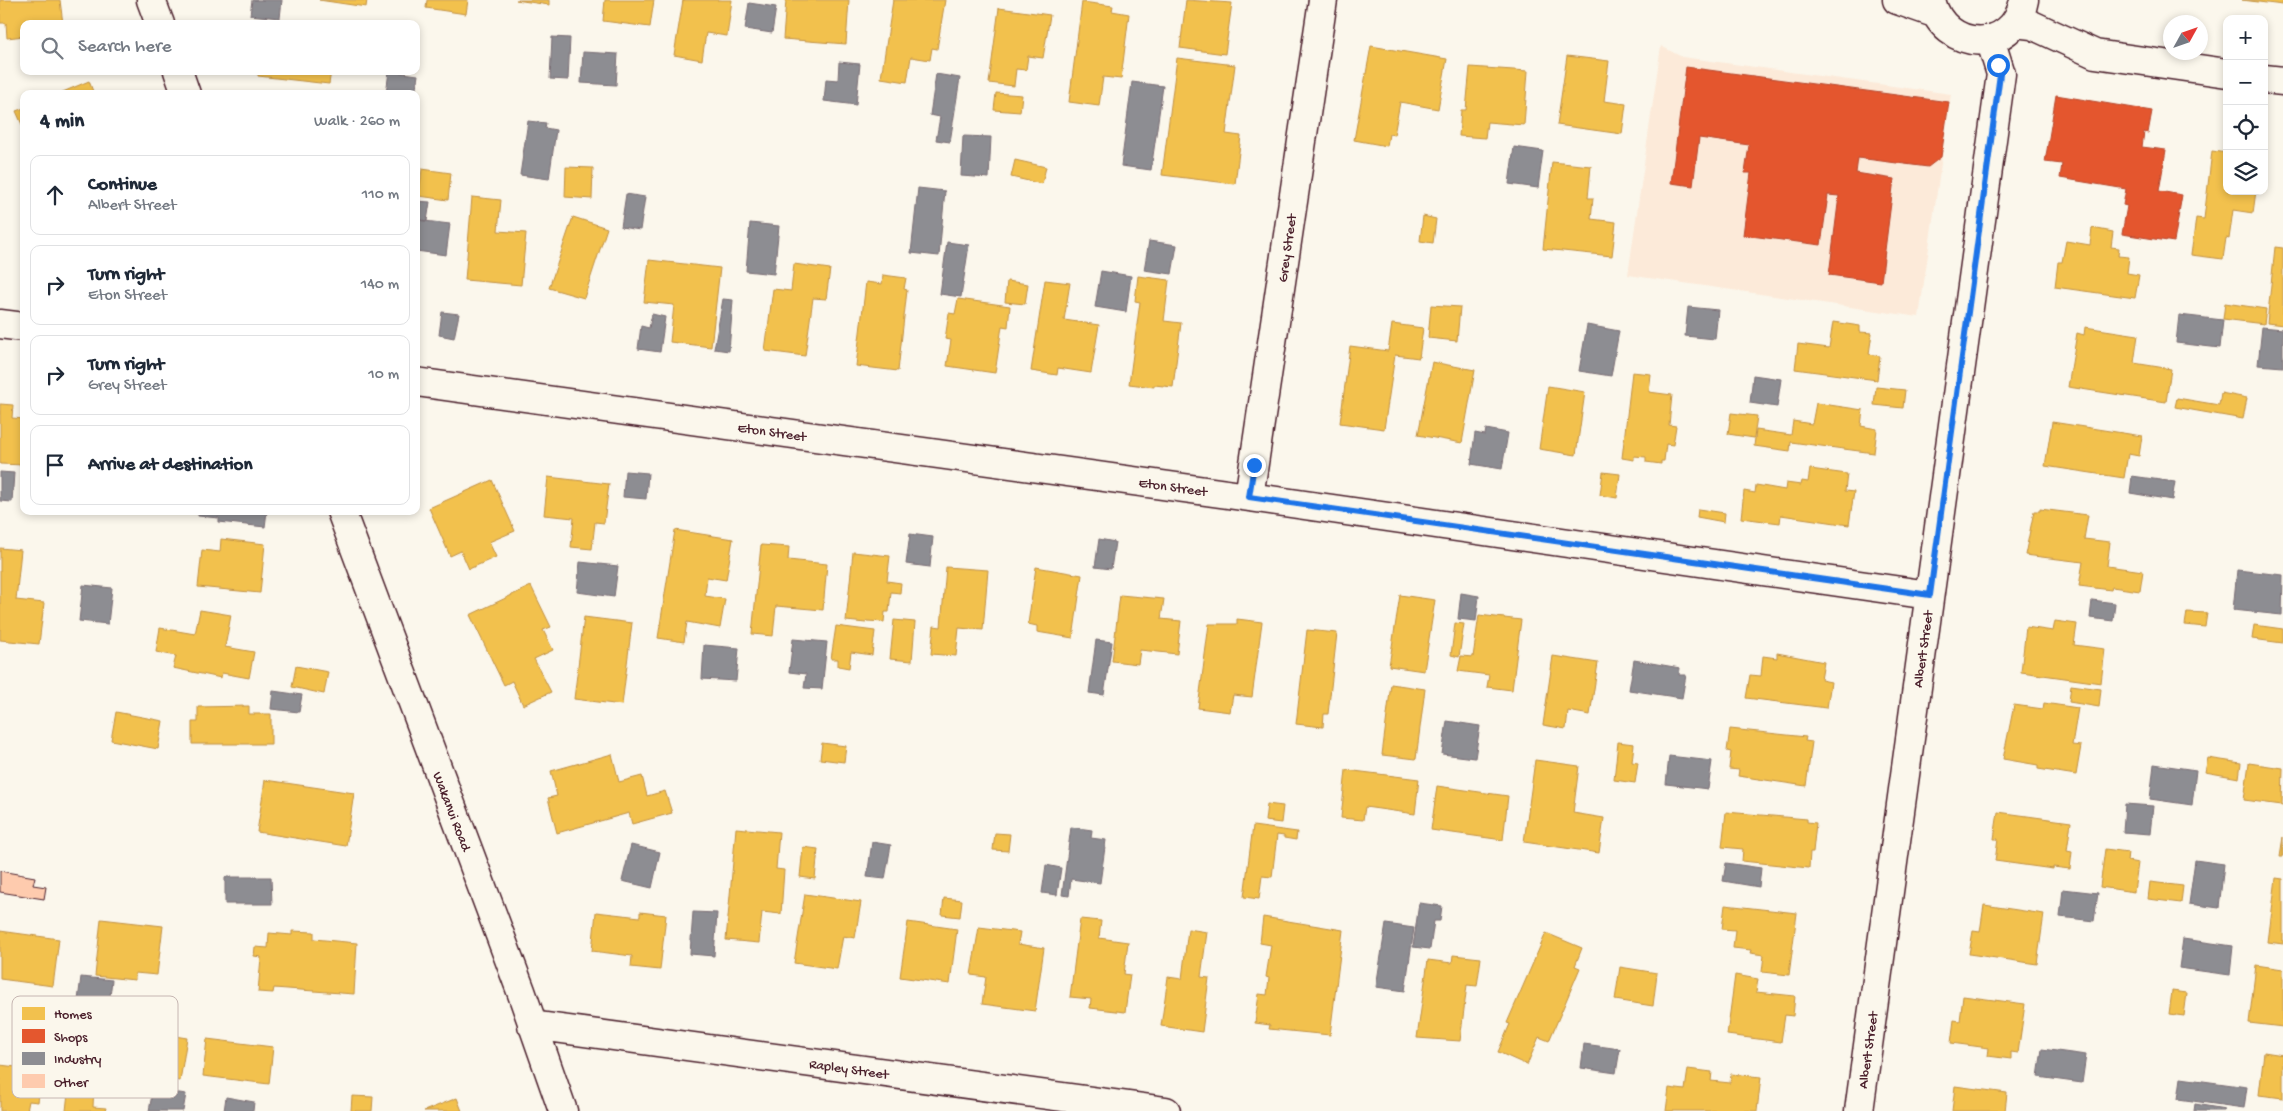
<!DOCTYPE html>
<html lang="en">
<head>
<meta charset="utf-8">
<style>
	:root { --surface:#fff; --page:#f2f2f3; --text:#1f2937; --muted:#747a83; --line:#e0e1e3 }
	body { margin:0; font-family:"Gochi Hand",sans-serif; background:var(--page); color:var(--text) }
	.controls { position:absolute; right:15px; top:15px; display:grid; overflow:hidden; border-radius:10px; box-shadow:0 2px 8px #0003 }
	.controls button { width:45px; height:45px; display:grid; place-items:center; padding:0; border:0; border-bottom:1px solid var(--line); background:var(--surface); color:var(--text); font:25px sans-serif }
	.compass { position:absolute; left:2163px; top:15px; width:45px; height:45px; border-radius:50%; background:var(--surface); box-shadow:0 2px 8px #0003; rotate:50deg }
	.stop { position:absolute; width:15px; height:15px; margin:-11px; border:4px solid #1a73e8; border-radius:50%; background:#fff }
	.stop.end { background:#1a73e8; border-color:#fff; box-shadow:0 1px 5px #0008 }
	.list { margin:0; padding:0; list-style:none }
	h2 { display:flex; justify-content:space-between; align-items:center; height:65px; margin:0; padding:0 20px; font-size:21px }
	h2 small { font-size:16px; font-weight:400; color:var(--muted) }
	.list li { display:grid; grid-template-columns:32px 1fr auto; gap:15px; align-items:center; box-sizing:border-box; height:80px; margin:0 10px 10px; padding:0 10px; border:1px solid var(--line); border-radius:10px }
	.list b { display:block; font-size:19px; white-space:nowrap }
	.list p { margin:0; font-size:16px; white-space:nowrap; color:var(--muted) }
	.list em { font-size:16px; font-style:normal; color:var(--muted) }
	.icon { flex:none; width:28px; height:28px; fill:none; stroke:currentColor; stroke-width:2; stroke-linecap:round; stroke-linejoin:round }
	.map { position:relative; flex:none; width:2283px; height:1111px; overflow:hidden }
	.search { position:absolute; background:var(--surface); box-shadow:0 2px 8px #0003; left:20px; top:20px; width:400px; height:55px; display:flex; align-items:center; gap:12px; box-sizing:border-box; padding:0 18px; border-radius:10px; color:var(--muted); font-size:19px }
	.panel { position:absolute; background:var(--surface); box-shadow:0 2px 8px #0003; left:20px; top:90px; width:400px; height:425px; border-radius:10px }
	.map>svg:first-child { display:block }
	.built { fill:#fcead9 }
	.homes { fill:#f2c14e; stroke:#c09044 }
	.shops { fill:#e4572e; stroke:#b6462d }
	.industry { fill:#8d8d92; stroke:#796c73 }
	.building { fill:#fecbae; stroke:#4a1f2b }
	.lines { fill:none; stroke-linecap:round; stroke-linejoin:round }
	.street-casing { stroke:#4a1f2b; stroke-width:31 }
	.secondary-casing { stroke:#4a1f2b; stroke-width:31 }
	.street { stroke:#fbf7ec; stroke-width:28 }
	.secondary { stroke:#fbf7ec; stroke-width:28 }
	.route { stroke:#1a73e8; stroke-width:6 }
	.labels { text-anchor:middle; stroke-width:5; stroke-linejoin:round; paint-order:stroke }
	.street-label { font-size:14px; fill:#4a1f2b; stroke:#fbf7ec }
	.key { fill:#fbf7ec; stroke:#c6b6b2; stroke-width:1 }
	.key-label { font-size:14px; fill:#4a1f2b }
</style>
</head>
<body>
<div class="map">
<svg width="2283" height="1111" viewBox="0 0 2283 1111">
	<rect width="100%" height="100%" fill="#fbf7ec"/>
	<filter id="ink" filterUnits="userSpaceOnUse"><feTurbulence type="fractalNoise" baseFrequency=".02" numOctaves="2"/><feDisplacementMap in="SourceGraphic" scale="10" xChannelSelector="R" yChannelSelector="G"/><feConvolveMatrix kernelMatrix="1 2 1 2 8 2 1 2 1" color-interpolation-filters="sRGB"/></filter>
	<g filter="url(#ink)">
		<!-- built -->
		<path class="built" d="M1661 46 1682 57 1951 94 1919 317 1628 275Z"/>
		<!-- homes -->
		<path class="homes" d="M0 0H60L63 24H24V36L7 38 6 23H0Z
			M319 0H367L366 7Z
			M427 0H468L466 14 426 8Z
			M516 0H549V5Z
			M605 0H654L650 27 603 21Z
			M683 0H732L727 36 706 33 702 60 674 55Z
			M786 0H849L846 44 783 39Z
			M893 0H945L937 49 932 48 930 60 911 57 907 82 881 78Z
			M1186 0 1232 3 1225 54 1180 48Z
			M2242 0H2283V5Z
			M1082 2 1113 6 1112 11 1129 14 1121 79 1103 77 1099 106 1069 102Z
			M999 8 1050 15 1043 58 1028 56 1026 70 1016 69 1014 86 989 83Z
			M1371 46 1447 59 1438 109 1400 102 1394 135 1389 134 1387 146 1354 140Z
			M1567 56 1609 61 1604 101 1626 104 1622 134 1557 125Z
			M1177 58 1235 65 1226 134 1241 136 1235 184 1162 175Z
			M1470 67 1528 71 1524 125 1487 122 1485 138 1459 136 1461 110H1466Z
			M258 71H331L329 84 258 76Z
			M89 81 94 94H58Z
			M996 93 1022 95 1020 112 994 110Z
			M24 108V129L16 111Z
			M2212 151 2227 153V191H2256L2253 213 2233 210 2229 239 2226 238 2223 259 2191 255 2196 218 2204 219Z
			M1015 160 1046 167 1042 184 1011 177Z
			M1552 162 1591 166 1588 198H1593L1591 219 1616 222 1612 256 1543 249Z
			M566 167 593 168 592 199 565 197Z
			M422 169 451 173 448 200 419 196Z
			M472 197 501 200 498 231 526 233 521 285 465 280Z
			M1423 216 1436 219 1433 243 1420 241Z
			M573 217 607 228 584 298 549 288Z
			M2092 228 2113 232 2111 247 2119 248 2118 256 2129 257 2127 273 2139 275 2135 298 2055 287 2058 262H2062L2066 241 2090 245Z
			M2275 247 2283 248V325L2267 323Z
			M649 260 720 268 711 347 670 342 674 305 644 302Z
			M794 264 830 269 826 299 813 298 805 356 765 351 773 289 791 291Z
			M883 275 906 278 904 289 907 290 898 371 856 366 866 282 882 284Z
			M1138 276 1169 280 1164 321 1181 323 1173 387 1154 385V387L1129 384 1140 302 1135 301Z
			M1045 280 1070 283 1064 320 1099 325 1091 373 1058 368 1057 375 1031 371Z
			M1007 281 1028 284 1025 304 1005 302Z
			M958 299 1010 306 1008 327 1002 326 995 373 947 366 951 340 945 339 949 313 955 314Z
			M2225 303 2266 309 2264 324 2223 319Z
			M1431 305 1460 307 1457 341 1428 338Z
			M1833 322 1860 326V332L1872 333 1869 354 1880 356 1877 380 1795 369 1798 344 1829 348Z
			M1392 324 1423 328 1419 358 1395 355 1384 429 1340 423 1350 346 1388 351Z
			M2085 327 2138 335 2134 363 2171 369 2166 402 2068 387 2077 333 2084 335Z
			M1432 362 1475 370 1462 443 1418 435Z
			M1632 372 1651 374 1649 392 1672 395 1669 425 1676 426 1673 445 1666 444 1664 461H1661V464L1646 462V457L1634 456V460L1622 458Z
			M1548 386 1585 392 1576 455 1539 449Z
			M1876 387 1905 390 1903 408 1874 405Z
			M2221 393 2247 398 2243 419 2175 407 2177 398 2219 405Z
			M1816 403 1863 410 1861 426 1877 429 1874 453 1791 442 1790 451 1754 446 1756 430 1791 435 1793 421 1812 424Z
			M0 404 13 405 12 418 24 419V465L0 464Z
			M1731 413 1757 416 1754 438 1728 434Z
			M2052 422 2142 436 2139 456 2128 454 2124 478 2045 466Z
			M1810 469 1847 474 1845 491 1854 492 1849 525 1781 515 1780 523 1741 518 1744 491 1755 493 1756 485 1785 490 1786 483 1801 485 1802 481 1808 482Z
			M1603 472 1620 474 1617 498 1600 495Z
			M548 477 609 484 604 523 595 522 592 549 571 547 574 518 544 515Z
			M492 480 515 531 489 542 496 557 469 569 461 551 450 556 429 508Z
			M1698 509 1725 513 1724 522 1697 517Z
			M2040 509 2088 515 2084 539 2110 542 2107 566 2143 571 2140 591 2112 587 2111 590 2079 586 2083 562 2025 555 2034 511H2040Z
			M675 530 733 539 726 580 707 577 705 596 725 599 720 628 687 622 684 642 658 638Z
			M221 539 265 544 260 593 198 587 202 550 220 552Z
			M761 545 789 547 788 560 827 564 823 610 776 606 773 636 752 634Z
			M0 548 21 550 16 600 44 603 39 644 0 640Z
			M853 552 890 556 887 581 901 583 900 593 891 592 889 612H885L884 622 867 621 866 623 846 621Z
			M946 567 988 570 983 630 959 628 956 656 931 654 934 626 941 627Z
			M1036 567 1082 575 1073 638 1037 632V626L1028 624Z
			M531 586 551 627 543 630 553 650 534 659 551 692 523 705 512 681 504 685 470 615Z
			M1120 595 1164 599 1161 619 1181 621 1177 654 1140 650 1138 664 1112 661Z
			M1400 595 1435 600 1424 671 1389 666Z
			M200 610 231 615 225 647 254 652 249 678 222 673 221 678 173 668 176 656 156 652 160 628 195 634Z
			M2187 612 2207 613 2205 627 2185 625Z
			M1479 615 1521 620 1512 690 1487 687 1489 675 1458 671 1461 656 1473 657Z
			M584 617 632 623 622 705 574 699Z
			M1237 619 1262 622 1252 697 1233 695 1230 712 1198 708 1209 624H1237Z
			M894 620 915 622 912 661 890 659Z
			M2055 621 2077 624 2074 645 2105 649 2101 683 2021 672 2026 627 2053 631Z
			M1455 623 1464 624 1459 657 1451 655Z
			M2254 625 2283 629V643L2252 639Z
			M836 626 875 631 872 655 851 652 849 668 838 666V659H831Z
			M1307 630 1337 633 1328 714H1324L1323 727 1296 724Z
			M1777 653 1824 662 1821 680 1831 682 1827 708 1746 698 1750 675 1761 676 1763 656 1777 658Z
			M1553 656 1598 663 1590 715 1568 711 1566 729 1543 725Z
			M296 666 328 672 324 694 292 687Z
			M1391 684 1425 689 1416 759 1382 755Z
			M2071 685 2101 689 2099 707 2069 702Z
			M2044 703 2078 708 2072 745 2081 746 2076 775 2038 769V765L2003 759 2014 705 2043 709Z
			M249 706V714H271V744H192V722H198V707Z
			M116 712 163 721 158 749 111 740Z
			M1730 729 1806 737 1805 741 1812 742 1806 786 1738 776 1739 770 1729 769 1731 752 1727 751Z
			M1618 742 1634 744 1632 762 1638 763 1635 783 1614 780Z
			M822 743 846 746 844 762 820 759Z
			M612 754 619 782 642 776 647 796 665 791 672 813 632 824 629 813 557 833 548 798 557 796 551 771Z
			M2208 758 2241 763 2239 778 2205 772Z
			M1535 760 1579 766 1573 813 1604 818 1599 853 1524 842Z
			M2249 763 2283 768 2282 805 2244 800Z
			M1346 770 1419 779 1415 814 1365 807 1363 820 1341 818Z
			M265 780 354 793 346 846 257 832Z
			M1437 786 1508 796 1503 840 1431 830Z
			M1267 804 1283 806 1281 823 1265 821Z
			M1726 812 1807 819V822L1816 823 1813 852H1810L1809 868 1742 861 1743 849 1722 847Z
			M1998 812 2071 822 2067 851 2072 852 2070 869 2053 867V869L1995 861 1998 839H1994Z
			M1253 826 1297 832 1296 840 1284 838V836L1277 835 1272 877 1262 876 1259 899 1244 897Z
			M736 828 779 832 776 869 784 870 781 914 762 912 759 943 726 940Z
			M995 833 1010 834 1008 851 993 850Z
			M2283 837V856H2280Z
			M803 847 818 849 815 879 800 877Z
			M2105 849 2128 852 2127 861 2138 863 2134 892 2100 887Z
			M2276 878 2283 879V944L2268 942Z
			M2150 882 2183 886 2181 903 2148 899Z
			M805 894 861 902 855 938 843 936 837 969 794 963Z
			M944 898 962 900 960 917 942 915Z
			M1725 905 1797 913 1789 975 1762 972 1764 955 1750 953 1751 950 1733 948 1735 930 1722 929Z
			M1984 905 2044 914 2037 964 1969 954 1973 931 1980 932Z
			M596 912 640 917V912L666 915 660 970 631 967 632 956 592 951Z
			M1263 917 1343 930 1330 1035 1269 1029 1270 1025 1255 1023 1259 994 1267 995 1269 978 1266 977 1271 945 1260 943Z
			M101 919 163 926 157 975 135 973V980L95 976Z
			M1080 919 1101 921 1099 938 1128 942 1124 974 1130 975 1125 1012 1090 1008 1091 999 1070 997Z
			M908 922 957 929 950 984 900 977Z
			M979 927 1020 932 1018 944 1044 948 1035 1011 982 1004 986 977 971 975Z
			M1188 929 1207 932 1201 977 1209 978 1202 1032 1161 1026 1168 977 1182 979Z
			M0 931 59 939 53 986 0 979Z
			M292 931 314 932V939L357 943 354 994 274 988 273 993 258 992 261 957 254 956 255 947 268 948 269 933 292 935Z
			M1546 933 1582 948 1575 966 1580 968 1549 1041 1539 1037 1527 1065 1498 1052 1510 1024 1507 1023Z
			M1453 955 1481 958 1477 986 1467 985 1460 1041 1417 1038 1428 960 1452 963Z
			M2256 965 2283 969V1027L2249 1023Z
			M1620 967 1657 973 1653 1006 1615 1000Z
			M1735 975 1758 979 1756 992 1795 996 1793 1016 1785 1015 1781 1042 1727 1035Z
			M2172 991 2187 993 2184 1016 2169 1014Z
			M1963 996 2025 1004 2018 1053 2011 1052V1059L1988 1056 1989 1048 1951 1043 1954 1020 1960 1021Z
			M114 1026 187 1038 180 1081 107 1069Z
			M207 1039 273 1047 269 1084 203 1076Z
			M2264 1052 2283 1055V1098L2259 1095Z
			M0 1065 42 1070 38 1102 29 1101 27 1111H0Z
			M1688 1069 1712 1072 1711 1081 1730 1083 1731 1074 1761 1077 1757 1111H1666L1669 1088 1685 1090Z
			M69 1083 94 1085 93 1107 106 1108 105 1111H66Z
			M1955 1086 2007 1093 2005 1111H1952Z
			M352 1096 373 1097 372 1111H351Z
			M457 1098 462 1111H424Z"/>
		<!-- shops -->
		<path class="shops" d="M1686 67 1949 102 1941 157 1928 167 1858 158 1856 173 1894 179 1881 282 1829 275 1839 196 1828 195 1821 245 1743 235 1751 173H1745L1749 145 1699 138 1693 186 1671 183Z
			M2056 95 2152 111 2148 133 2144 132 2142 147 2166 150 2159 191 2182 195 2174 242 2122 234 2127 206 2123 205 2126 189 2060 178 2062 164 2045 162Z"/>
		<!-- industry -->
		<path class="industry" d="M252 0H282L280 18 250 15Z
			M749 3 776 7 772 33 745 29Z
			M552 37 570 38 568 80 550 79Z
			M583 52 618 54 616 85 581 83Z
			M839 62 860 64 856 105 824 101 826 79 838 80Z
			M389 71 418 75 415 94H386Z
			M936 74 960 78 950 142 936 140 940 117 930 115Z
			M1132 82 1163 86 1151 170 1121 166Z
			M528 121 546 123 545 128 556 130 549 179 520 175Z
			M963 136 991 137 989 178 961 176Z
			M1514 147 1543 151 1538 188 1509 184Z
			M918 188 945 191 939 256 911 253Z
			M626 194 645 197 640 230 621 227Z
			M416 201 430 202 427 221 416 219Z
			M416 220 450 224 446 255 416 251Z
			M750 223 779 226 774 274 746 271Z
			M1149 241 1177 245 1172 274 1144 270Z
			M947 242 969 245 961 297 940 294Z
			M1101 271 1131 276 1126 312 1095 307Z
			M723 299 733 300 729 351 714 349Z
			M1688 307 1718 310 1715 339 1685 336Z
			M442 312 459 314 454 338 439 335Z
			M652 314 665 317 660 352 638 349 641 326 649 328Z
			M2179 315 2223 320 2220 348 2176 343Z
			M1587 325 1619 331 1611 376 1579 371Z
			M2262 327 2283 329V367L2258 365Z
			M1753 375 1781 379 1777 407 1750 403Z
			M1486 429 1508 433 1502 469 1471 464 1475 433 1485 435Z
			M625 471 648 473 646 499 623 497Z
			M0 472 14 473 12 502 0 501Z
			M2132 476 2175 482 2172 500 2130 493Z
			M198 511H267L265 527 219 522V518L198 516Z
			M910 534 933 537 930 567 906 564Z
			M1099 539 1115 542 1111 569 1095 567Z
			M580 562 618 566 614 597 577 592Z
			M2237 570 2283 575 2282 615 2233 610Z
			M83 585 112 588 108 624 79 621Z
			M1461 593 1479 596 1476 621 1458 619Z
			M2092 600 2115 603 2113 621 2090 618Z
			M793 639 827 642 822 689 804 688 806 674 789 672Z
			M1096 640 1112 642 1104 695 1089 693Z
			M704 645 739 648 736 681 702 679Z
			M1634 660 1680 668 1679 675H1686L1682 698 1629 690Z
			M273 691 302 695 299 712 271 709Z
			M1447 721 1480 726 1475 758 1442 754Z
			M1669 756 1712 761 1708 789 1666 784Z
			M2154 764 2196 770 2192 805 2150 799Z
			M2125 804 2153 806 2150 834 2123 832Z
			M1071 827 1092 830 1091 838 1106 840 1100 883 1071 879 1069 896 1062 895Z
			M872 842 891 845 885 879 867 877Z
			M631 845 660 852 652 888 622 881Z
			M2195 860 2224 864 2219 908 2189 904Z
			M1726 863 1761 868 1759 887 1723 881Z
			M1046 865 1061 868 1057 895 1042 893Z
			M225 877H271L272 904H225Z
			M2063 889 2098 893 2094 921 2060 917Z
			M1419 903 1442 906 1440 921H1434L1430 949 1413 947Z
			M693 912 717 913 714 956 690 954Z
			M1386 924 1414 928 1405 991 1376 987Z
			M2183 939 2233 946 2230 975 2179 968Z
			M81 977 112 980 108 1013 77 1008Z
			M1584 1044 1620 1049 1616 1073 1581 1068Z
			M2042 1049 2086 1055 2082 1083 2038 1077Z
			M2181 1078 2247 1087 2244 1108 2178 1099Z
			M153 1089 186 1094 183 1111H149Z
			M226 1097 254 1102 253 1111H224Z
			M2195 1104 2225 1109 2224 1111H2194Z"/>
		<!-- building -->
		<path class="building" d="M0 871 35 877 33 885 46 887 44 899 0 892Z"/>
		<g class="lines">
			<!-- street casing -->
			<g class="street-casing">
				<path id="street" d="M151 0 160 24
					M178 71 186 94
					M0 324 24 327
					M416 382 1249 497 1929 595
					M1249 497 1323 0
					M341 511 521 991 563 1111
					M532 1025 1166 1111
					M1859 1111 2001 74 1990 39"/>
			</g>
			<!-- secondary casing -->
			<g class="secondary-casing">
				<path id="secondary" d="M1897 0 1934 13
					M1931 0C1944 53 2014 55 2024 0
					M2015 23 2032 25 2095 54 2227 73
					M2264 79 2283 81"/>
			</g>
			<!-- street -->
			<use href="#street" class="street"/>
			<!-- secondary -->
			<use href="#secondary" class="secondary"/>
		</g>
	</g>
	<g class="lines" filter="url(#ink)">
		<!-- route -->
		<path class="route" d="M1254 465 1249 497 1930 595 2000 74 1998 65"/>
	</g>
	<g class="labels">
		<!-- street labels -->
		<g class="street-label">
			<text transform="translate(1286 248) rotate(-82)" y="5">Grey Street</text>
			<text transform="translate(772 431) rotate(8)" y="5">Eton Street</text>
			<text transform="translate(1173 486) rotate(8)" y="5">Eton Street</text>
			<text transform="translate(1922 649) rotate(-82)" y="5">Albert Street</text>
			<text transform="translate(453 811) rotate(69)" y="5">Wakanui Road</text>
			<text transform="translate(1867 1050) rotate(-82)" y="5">Albert Street</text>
			<text transform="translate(849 1068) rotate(8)" y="5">Rapley Street</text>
		</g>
	</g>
	<!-- legend -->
	<rect x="12" y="996" width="166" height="102" rx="8" class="key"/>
	<rect x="22" y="1007" width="23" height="13" fill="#f2c14e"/>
	<rect x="22" y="1029" width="23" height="14" fill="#e4572e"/>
	<rect x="22" y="1052" width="23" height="13" fill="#8d8d92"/>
	<rect x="22" y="1074" width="23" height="14" fill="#fecbae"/>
	<g class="key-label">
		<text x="54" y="1018">Homes</text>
		<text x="54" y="1041">Shops</text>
		<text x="54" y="1063">Industry</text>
		<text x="54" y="1086">Other</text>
	</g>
</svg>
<div class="controls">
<button>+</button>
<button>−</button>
<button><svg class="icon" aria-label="locate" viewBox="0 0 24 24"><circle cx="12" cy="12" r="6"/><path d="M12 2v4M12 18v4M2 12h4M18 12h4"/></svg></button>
<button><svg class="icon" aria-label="layers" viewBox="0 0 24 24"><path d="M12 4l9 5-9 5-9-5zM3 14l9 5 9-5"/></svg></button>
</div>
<svg class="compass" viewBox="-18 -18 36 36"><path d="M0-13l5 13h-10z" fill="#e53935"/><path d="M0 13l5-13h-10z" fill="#747a83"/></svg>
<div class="stop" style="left:1998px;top:65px"></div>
<div class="stop end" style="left:1254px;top:465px"></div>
<div class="search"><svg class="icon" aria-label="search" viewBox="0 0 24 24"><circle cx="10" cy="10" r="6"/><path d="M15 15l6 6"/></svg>Search here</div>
<section class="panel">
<h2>4 min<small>Walk · 260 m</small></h2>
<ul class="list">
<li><svg class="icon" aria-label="ahead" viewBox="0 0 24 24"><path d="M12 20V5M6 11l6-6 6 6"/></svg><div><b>Continue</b><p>Albert Street</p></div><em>110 m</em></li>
<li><svg class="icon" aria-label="right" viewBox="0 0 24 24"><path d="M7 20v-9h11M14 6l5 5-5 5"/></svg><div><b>Turn right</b><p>Eton Street</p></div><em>140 m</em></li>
<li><svg class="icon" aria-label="right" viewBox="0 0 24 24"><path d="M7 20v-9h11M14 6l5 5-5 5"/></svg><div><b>Turn right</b><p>Grey Street</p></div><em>10 m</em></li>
<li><svg class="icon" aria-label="arrive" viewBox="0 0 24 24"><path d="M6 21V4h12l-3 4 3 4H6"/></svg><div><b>Arrive at destination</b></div></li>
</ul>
</section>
</div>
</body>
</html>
